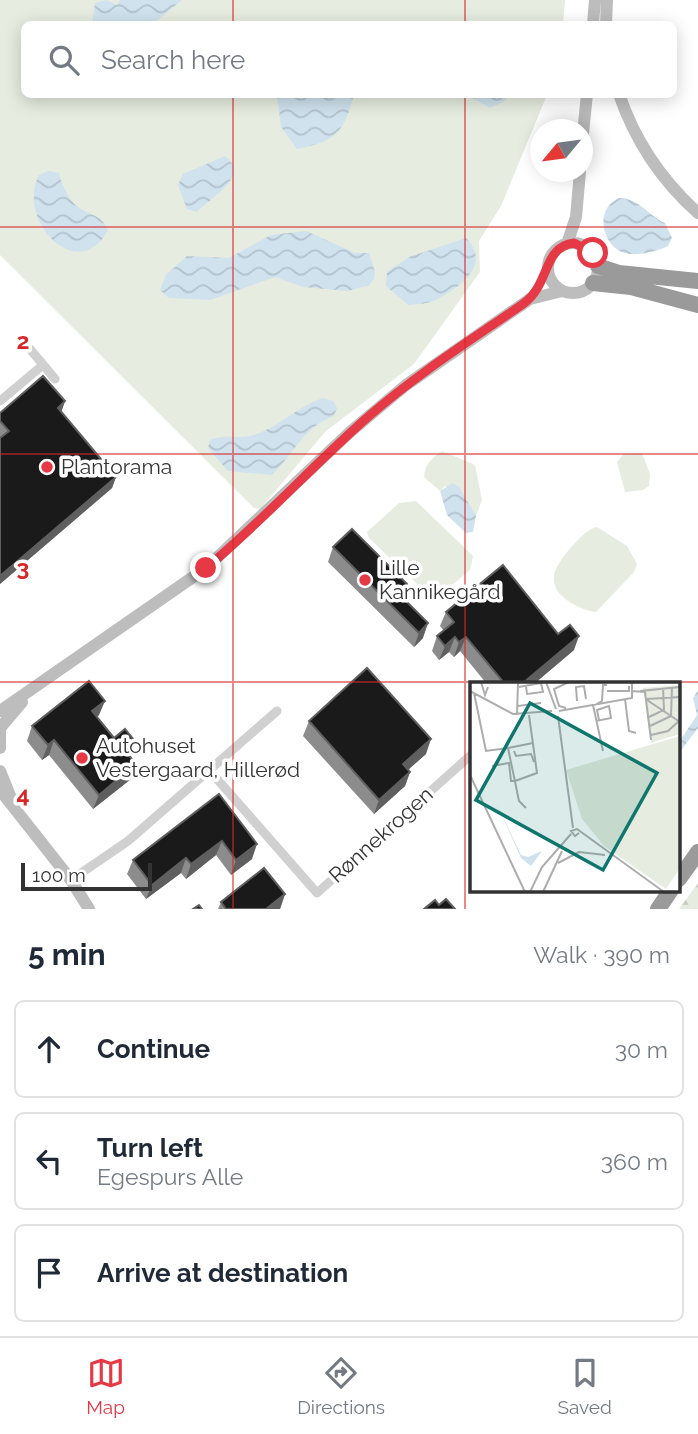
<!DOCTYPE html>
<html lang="en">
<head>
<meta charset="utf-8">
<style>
	:root { --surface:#fff; --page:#f2f2f3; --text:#1f2937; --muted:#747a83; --line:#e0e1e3; --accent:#e63946 }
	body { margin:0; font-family:Raleway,sans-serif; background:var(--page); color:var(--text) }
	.compass { position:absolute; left:530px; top:119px; width:63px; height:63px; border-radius:50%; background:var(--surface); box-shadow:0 4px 18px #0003; rotate:241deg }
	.scale { position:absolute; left:21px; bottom:18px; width:131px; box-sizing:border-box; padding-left:7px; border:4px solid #333; border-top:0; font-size:19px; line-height:24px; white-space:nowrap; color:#333; -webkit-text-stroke:5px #fff; paint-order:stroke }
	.stop { position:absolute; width:21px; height:21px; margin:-16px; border:5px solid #e63946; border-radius:50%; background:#fff }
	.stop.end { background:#e63946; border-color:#fff; box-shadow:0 2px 7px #0008 }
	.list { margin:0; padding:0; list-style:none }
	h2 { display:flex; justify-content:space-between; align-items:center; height:91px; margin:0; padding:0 28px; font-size:30px }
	h2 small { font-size:23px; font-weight:400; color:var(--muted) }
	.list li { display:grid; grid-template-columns:46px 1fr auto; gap:21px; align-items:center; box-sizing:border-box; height:98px; margin:0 14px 14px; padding:0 14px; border:2px solid var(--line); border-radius:10px }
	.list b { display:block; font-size:26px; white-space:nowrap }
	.list p { margin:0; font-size:23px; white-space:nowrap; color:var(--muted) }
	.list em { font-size:23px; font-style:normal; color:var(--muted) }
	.icon { flex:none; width:38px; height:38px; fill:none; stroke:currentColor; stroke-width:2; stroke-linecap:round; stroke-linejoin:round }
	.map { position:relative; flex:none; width:698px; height:909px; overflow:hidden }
	.search { position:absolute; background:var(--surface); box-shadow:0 4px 18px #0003; left:21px; right:21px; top:21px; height:77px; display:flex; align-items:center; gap:18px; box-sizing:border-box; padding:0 24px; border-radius:10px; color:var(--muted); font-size:26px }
	.sheet { height:427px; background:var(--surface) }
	nav { display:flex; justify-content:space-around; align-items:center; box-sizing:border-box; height:98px; border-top:2px solid var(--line); background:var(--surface); font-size:19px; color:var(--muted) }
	nav a { display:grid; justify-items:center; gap:4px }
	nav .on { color:var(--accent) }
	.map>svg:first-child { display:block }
	.green { fill:#e6ecdf }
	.forest { fill:url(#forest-firs) }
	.water { fill:url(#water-waves) }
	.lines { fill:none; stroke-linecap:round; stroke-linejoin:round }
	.street { stroke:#d0d0d0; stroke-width:9 }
	.secondary { stroke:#bdbdbd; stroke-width:12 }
	.highway { stroke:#9a9a9a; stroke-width:16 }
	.wall { fill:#8c8c8c }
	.shaded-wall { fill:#5f5f5f }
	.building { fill:#1a1a1a; stroke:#5f5f5f; stroke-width:2 }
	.route { stroke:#e63946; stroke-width:9 }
	.grid { fill:none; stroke:#d62828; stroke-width:2; stroke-opacity:0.55 }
	.poi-dot { fill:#e63946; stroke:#fff; stroke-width:2.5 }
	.labels { text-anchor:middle; stroke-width:7; stroke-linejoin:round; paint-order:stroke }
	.poi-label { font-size:21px; fill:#333; stroke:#fff; text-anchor:start }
	.street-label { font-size:21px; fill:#333; stroke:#fff }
	.inset-road { fill:none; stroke:#adadad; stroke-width:2 }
	.view { fill:#0f766e; fill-opacity:0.15; stroke:#0f766e; stroke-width:3.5 }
	.inset-edge { fill:none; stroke:#333; stroke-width:3.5 }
	.grid-label { font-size:23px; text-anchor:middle; font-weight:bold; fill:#d62828; stroke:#fff; stroke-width:7; stroke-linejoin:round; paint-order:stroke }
</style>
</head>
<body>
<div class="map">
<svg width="698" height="909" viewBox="0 0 698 909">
	<defs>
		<pattern id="forest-firs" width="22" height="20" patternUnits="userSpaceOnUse" patternTransform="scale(1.75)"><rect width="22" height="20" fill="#e6ecdf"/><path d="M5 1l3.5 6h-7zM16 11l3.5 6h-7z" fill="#c6cbc0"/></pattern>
		<pattern id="water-waves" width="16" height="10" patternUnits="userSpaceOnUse" patternTransform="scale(1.75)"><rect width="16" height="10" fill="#cfe2ee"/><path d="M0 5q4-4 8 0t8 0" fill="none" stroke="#b2c2cd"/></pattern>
	</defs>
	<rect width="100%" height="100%" fill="#fff"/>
	<!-- green -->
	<path class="green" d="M0 0H565L563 24H24V94L547 95 501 206 479 241 480 272 414 364 326 431 260 509 254 508 0 255Z
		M442 451 475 465 482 500 476 516 445 486 440 491 424 477C425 464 432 458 442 451Z
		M642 453 650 474 649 486 643 490 625 492 617 462 624 454Z
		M416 501 473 556 470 570 434 600 369 538 367 532 399 503Z
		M597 527 627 546 637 564 634 572 596 612C580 610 550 596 554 575 556 562 585 528 597 527Z"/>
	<!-- forest -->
	<path class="forest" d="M698 883V909H679Z"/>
	<!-- water -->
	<path class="water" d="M106 0 117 5 120 0H182L153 24H92L95 3Z
		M277 95V94L354 95C343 133 337 141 297 149L281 127Z
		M467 95H510L503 102 490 108Z
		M225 156C252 176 210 198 197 212L187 209 178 185 183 174Z
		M48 171 59 173C61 183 69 201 78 207 91 216 101 214 108 230 79 286 15 221 39 175Z
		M619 198C641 199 647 215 665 223L672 238 668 246C657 251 643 255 630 254 603 252 592 209 619 198Z
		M306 231 355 253H369L375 272 374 279 369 285 348 291 303 287 275 277 210 300 169 298 160 290 166 275 187 256 229 258 271 235Z
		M466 238C492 264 461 287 436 300 428 304 417 304 408 305L386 286 387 272 409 257Z
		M323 398 333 401 337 408 334 416C305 426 294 453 272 475L228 471 208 448 210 440C224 433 239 440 254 435 279 427 298 406 323 398Z
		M453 483 459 487 476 516 473 532 466 533 447 515 440 491Z
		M698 690V728L679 753V742L697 715 693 698Z"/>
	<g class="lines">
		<!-- street -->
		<path class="street" d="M30 349 55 379
			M0 401 43 365
			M210 771 317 893 472 754
			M71 880 128 841 277 711"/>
		<!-- secondary -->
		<path class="secondary" d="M593 24 595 0
			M606 24 607 0
			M619 94C635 141 661 180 698 213
			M582 143 587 94
			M548 268a25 25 0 1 1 50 0a25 25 0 1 1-50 0Z
			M567 244 576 217 580 172
			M0 711 206 568 350 432 406 385 530 299 562 291
			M0 728 22 702
			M0 730V748
			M0 771 11 798
			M0 790 71 880 89 909"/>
		<!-- highway -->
		<path class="highway" d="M598 266 619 273 698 281
			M593 283 631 287 698 305
			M679 879 698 852
			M658 909 671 890"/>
	</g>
	<!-- wall -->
	<path class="wall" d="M65 401 61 412 116 477 112 488 0 584V413Z
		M333 547 402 597 423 638 414 647 328 562Z
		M446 612 558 634 574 650 535 683H486L460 651 454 657 449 652 439 660 432 651 437 636 444 631 440 626Z
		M99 715 97 717 136 764 131 779 93 809 49 755 42 760 27 741 32 726Z
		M309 721 426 754 408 769 410 772 405 786 374 814 303 736Z
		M219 794 252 859 231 875 216 855 186 879 181 873 146 899 127 874 133 860Z
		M285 894 280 909H218L221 902Z"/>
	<!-- shaded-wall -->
	<path class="shaded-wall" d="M65 401 61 413 58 408Z
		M116 477 112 488 0 584V576Z
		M428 623 423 638 414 647 419 633Z
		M579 636 574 650 535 683H523Z
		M455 637 449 652 439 660 445 646Z
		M466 637 460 651 454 657 459 642Z
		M105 701 99 715 87 726 92 711Z
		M133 739 128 754 123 748Z
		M431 739 426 754 398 779 403 764Z
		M54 740 49 755 42 760 48 745Z
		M136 764 131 779 93 809 99 795Z
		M410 772 405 786 374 814 379 800Z
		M222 841 216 855 186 879 191 864Z
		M257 844 252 859 231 875 236 860Z
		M186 858 181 873 146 899 152 885Z
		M285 894 280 909H266Z"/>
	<!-- building -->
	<path class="building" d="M43 376 65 401 58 408 116 477 0 576V438L9 431 0 421V413Z
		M352 529 407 584 402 597 428 623 419 633 333 547Z
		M503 565 558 634 570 625 579 636 523 683H504L466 637 459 642 455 637 445 646 437 636 454 622 446 612Z
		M367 668 431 739 403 764 410 772 379 800 309 721Z
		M89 681 105 701 92 711 114 738 125 729 133 739 123 748 136 764 99 795 54 740 48 745 32 726Z
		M219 794 257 844 236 860 222 841 191 864 186 858 152 885 133 860Z
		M264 868 285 894 266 909H226L221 902Z
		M446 899 455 909H424L435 900 439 905Z
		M199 905 202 909H193Z"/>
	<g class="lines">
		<!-- route -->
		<path class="route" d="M206 568C263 521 313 465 369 416 417 374 471 340 523 304 551 284 542 247 574 243L593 253"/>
	</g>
	<!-- grid -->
	<path class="grid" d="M233 0V24M465 0V24M233 94V909M465 94V909M0 227H698M0 454H698M0 682H698"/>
	<!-- markers -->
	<g class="poi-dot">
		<circle cx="47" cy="467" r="7"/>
		<circle cx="365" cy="580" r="7"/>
		<circle cx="82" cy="758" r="7"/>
	</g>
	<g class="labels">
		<!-- poi labels -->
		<g class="poi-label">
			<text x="61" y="474">Plantorama</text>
			<text x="379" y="575">Lille<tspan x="379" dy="24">Kannikegård</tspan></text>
			<text x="96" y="753">Autohuset<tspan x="96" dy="24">Vestergaard, Hillerød</tspan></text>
		</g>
		<!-- street labels -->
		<g class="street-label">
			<text transform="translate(381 835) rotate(-42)" y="7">Rønnekrogen</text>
		</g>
	</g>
	<!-- overview -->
	<g transform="translate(470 682)">
		<rect width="210" height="210" fill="#fff"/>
		<path d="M210 54V186L196 207 134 164 112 137 96 88Z" fill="#e6ecdf"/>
		<path d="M210 3V52L181 61 173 6Z" fill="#e6ecdf"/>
		<path d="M24 116 51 173 58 175 72 169 61 184 51 176Z" fill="#cfe2ee"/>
		<path class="inset-road" d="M11 0 15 13 18 5M76 0 86 27M49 5 71 1 73 10 57 12 56 4M0 9 43 32 82 29M137 9H159V4M162 9 175 10 181 58M170 9 210 5M4 11 16 69 38 66M155 17 159 49 166 51M177 17 210 15M177 18 210 40M107 19 106 5 114 4 116 17M123 23 133 69M125 23 132 19 133 3H137M48 24 71 21M96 26 89 24 84 7 99 0M89 29 162 16V0M47 33 48 0M88 34 103 146M179 35 194 28 193 6M126 39 141 36 139 24 127 28 129 38M180 44 201 34 202 5M181 53 198 49 210 38M44 69 46 74 61 72 64 80M22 84 39 81 41 99H45M0 93 55 210M45 99 67 91 59 33M56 126 49 119 38 66 63 61M109 151 105 154 101 149 107 147 194 210M88 181 109 170 135 173M60 210 72 185 101 152M73 210 92 169"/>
		<path class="view" d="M60 21 187 91 133 188 6 118Z"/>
		<rect width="210" height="210" class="inset-edge"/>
	</g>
	<g class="grid-label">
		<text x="23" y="349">2</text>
		<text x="23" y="576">3</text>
		<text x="23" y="803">4</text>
	</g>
</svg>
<svg class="compass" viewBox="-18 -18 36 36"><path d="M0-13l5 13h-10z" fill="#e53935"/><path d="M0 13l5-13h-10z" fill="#747a83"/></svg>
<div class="scale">100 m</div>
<div class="stop" style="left:593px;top:253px"></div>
<div class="stop end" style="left:206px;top:568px"></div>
<div class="search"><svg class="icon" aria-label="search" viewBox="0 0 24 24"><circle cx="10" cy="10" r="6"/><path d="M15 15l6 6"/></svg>Search here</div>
</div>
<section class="sheet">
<h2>5 min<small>Walk · 390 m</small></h2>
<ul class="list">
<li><svg class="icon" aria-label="ahead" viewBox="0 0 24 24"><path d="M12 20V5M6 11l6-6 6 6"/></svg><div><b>Continue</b></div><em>30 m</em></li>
<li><svg class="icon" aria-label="left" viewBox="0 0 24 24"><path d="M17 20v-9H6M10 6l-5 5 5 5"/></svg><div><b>Turn left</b><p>Egespurs Alle</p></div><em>360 m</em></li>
<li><svg class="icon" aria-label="arrive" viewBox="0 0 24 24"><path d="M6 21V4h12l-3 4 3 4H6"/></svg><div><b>Arrive at destination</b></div></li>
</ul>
</section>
<nav>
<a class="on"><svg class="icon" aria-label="map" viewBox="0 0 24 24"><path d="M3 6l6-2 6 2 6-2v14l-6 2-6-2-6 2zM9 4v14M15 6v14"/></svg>Map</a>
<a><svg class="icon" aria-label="directions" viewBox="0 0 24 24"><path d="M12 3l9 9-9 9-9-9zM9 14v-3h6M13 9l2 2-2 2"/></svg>Directions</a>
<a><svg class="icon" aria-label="saved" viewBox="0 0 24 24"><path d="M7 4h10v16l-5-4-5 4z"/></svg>Saved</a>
</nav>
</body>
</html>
